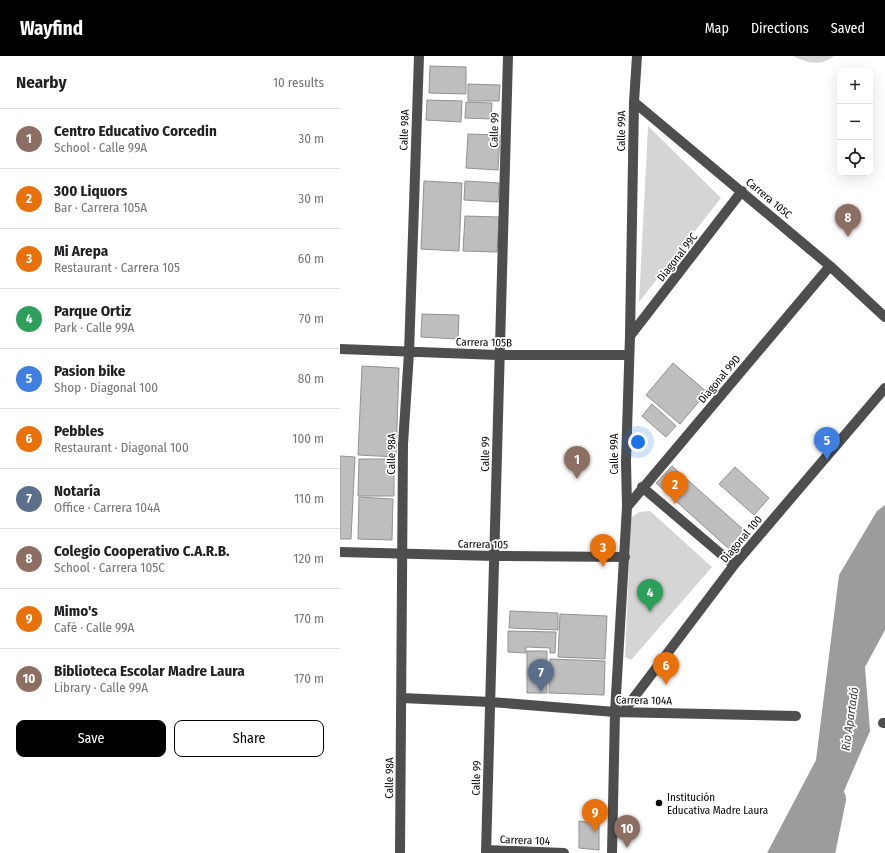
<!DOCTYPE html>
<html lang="en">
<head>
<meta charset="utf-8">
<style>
	:root { --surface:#fff; --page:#f2f2f2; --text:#202124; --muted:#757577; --line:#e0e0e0; --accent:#000 }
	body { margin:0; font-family:"Fira Sans Condensed",sans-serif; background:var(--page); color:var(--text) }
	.controls { position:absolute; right:12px; top:12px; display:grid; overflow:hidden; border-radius:8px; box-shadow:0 4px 16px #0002 }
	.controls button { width:36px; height:36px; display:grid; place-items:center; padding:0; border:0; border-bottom:1px solid var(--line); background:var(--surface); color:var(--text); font:20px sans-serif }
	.you { position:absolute; left:298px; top:386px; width:14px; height:14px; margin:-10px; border:3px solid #fff; border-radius:50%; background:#1a73e8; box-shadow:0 0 0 6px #1a73e833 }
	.badge { display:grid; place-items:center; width:26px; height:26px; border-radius:50%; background:var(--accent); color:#fff; font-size:13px; font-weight:700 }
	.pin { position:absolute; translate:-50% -33px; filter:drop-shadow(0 1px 2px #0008) }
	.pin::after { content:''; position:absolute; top:21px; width:14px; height:12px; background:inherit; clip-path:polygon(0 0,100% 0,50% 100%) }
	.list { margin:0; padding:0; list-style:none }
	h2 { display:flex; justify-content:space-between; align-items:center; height:52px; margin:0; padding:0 16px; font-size:17px }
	h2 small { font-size:13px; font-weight:400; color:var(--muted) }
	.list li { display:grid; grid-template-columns:26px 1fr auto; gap:12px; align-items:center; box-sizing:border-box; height:60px; padding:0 16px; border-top:1px solid var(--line) }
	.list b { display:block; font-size:15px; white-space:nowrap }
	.list p { margin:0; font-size:13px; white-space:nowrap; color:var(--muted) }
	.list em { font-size:13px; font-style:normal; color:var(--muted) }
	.actions { display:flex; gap:8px; padding:12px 16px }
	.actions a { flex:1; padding:9px 0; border:1px solid var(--accent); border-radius:8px; text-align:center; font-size:14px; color:var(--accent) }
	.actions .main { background:var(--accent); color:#fff }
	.icon { flex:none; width:22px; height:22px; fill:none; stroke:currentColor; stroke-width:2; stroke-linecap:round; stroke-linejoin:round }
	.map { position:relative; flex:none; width:545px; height:797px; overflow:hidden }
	header { display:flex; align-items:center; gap:24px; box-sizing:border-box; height:56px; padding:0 20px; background:var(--accent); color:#fff }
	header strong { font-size:19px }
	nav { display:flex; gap:22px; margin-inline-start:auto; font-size:14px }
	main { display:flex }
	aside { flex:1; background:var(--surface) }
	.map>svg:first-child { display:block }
	.green { fill:#d5d5d5 }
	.water { fill:#9c9c9c }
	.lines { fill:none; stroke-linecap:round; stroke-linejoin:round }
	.river { stroke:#9c9c9c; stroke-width:28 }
	.building { fill:#bebebe; stroke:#929292 }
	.minor { stroke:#4e4e4e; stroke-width:10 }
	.poi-dot { fill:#000; stroke:#fff; stroke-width:1.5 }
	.labels { text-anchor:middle; stroke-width:3.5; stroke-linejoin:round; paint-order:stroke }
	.street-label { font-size:11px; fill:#000; stroke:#fff }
	.poi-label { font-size:11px; fill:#000; stroke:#fff; text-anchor:start }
	.water-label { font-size:12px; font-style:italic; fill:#3d3d3d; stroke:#fff }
</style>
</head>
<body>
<header>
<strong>Wayfind</strong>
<nav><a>Map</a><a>Directions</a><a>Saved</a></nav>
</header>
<main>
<aside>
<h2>Nearby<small>10 results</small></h2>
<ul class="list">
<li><span class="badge" style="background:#8d6e63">1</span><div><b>Centro Educativo Corcedin</b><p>School · Calle 99A</p></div><em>30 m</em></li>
<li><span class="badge" style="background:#e8710a">2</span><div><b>300 Liquors</b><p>Bar · Carrera 105A</p></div><em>30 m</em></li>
<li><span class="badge" style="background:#e8710a">3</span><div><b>Mi Arepa</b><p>Restaurant · Carrera 105</p></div><em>60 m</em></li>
<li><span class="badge" style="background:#2e9e5b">4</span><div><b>Parque Ortiz</b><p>Park · Calle 99A</p></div><em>70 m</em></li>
<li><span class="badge" style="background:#3f7fe0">5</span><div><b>Pasion bike</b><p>Shop · Diagonal 100</p></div><em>80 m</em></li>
<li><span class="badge" style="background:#e8710a">6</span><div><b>Pebbles</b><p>Restaurant · Diagonal 100</p></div><em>100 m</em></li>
<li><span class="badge" style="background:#5c6f8a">7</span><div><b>Notaría</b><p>Office · Carrera 104A</p></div><em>110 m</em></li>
<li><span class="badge" style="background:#8d6e63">8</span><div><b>Colegio Cooperativo C.A.R.B.</b><p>School · Carrera 105C</p></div><em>120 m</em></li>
<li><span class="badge" style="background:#e8710a">9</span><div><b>Mimo's</b><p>Café · Calle 99A</p></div><em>170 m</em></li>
<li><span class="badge" style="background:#8d6e63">10</span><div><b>Biblioteca Escolar Madre Laura</b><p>Library · Calle 99A</p></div><em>170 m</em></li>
</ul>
<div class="actions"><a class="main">Save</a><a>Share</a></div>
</aside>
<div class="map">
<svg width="545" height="797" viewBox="0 0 545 797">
	<rect width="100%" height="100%" fill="#fff"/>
	<!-- green -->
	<path class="green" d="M453 0H494C479 11 468 7 453 0Z
		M308 70 381 142 299 246Z
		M310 455 372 511 291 604 285 601 291 462 299 456Z"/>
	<!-- water -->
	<path class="water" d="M545 449V574L525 611 530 675 477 797H427L476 704 499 519 537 455Z"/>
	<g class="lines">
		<!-- river -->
		<path class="river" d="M481 797 492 743"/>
	</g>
	<!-- building -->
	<path class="building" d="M90 10 126 11V38L89 37Z
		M128 28 160 29 159 45H128Z
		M87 44 122 45 121 66 86 64Z
		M126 46 152 47 151 63 125 62Z
		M128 78 160 79 158 114 126 112Z
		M84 125 122 127 119 195 81 193Z
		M125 125 159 127 158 146 124 144Z
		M125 160 159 161 157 196 123 195Z
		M82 258 119 259 118 283 81 281Z
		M333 307 367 336 340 368 306 339Z
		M22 310 59 312 56 401 18 399Z
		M312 348 336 370 326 381 302 360Z
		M0 400 15 401 11 483H0Z
		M19 403H54V440H18Z
		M332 410 405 475 389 493 316 427Z
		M395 411 429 442 414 459 379 428Z
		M19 441 53 443 52 484 18 483Z
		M170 555 218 557V574L169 572Z
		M220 558 267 560 265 603 218 601Z
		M168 575 216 576 215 597H210V592L186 591V597L168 596Z
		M187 595H207V637H187Z
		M210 603 265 605 264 639 209 637Z
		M239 765 259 768V794L239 792Z"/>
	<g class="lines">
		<!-- minor -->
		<path class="minor" d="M294 46 490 210 545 261
			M290 280 402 135
			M0 293 158 299H288
			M302 431 394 509
			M287 451 490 210
			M0 496 155 500 285 501
			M62 642 151 646 275 656 456 660
			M283 656 394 509 545 332
			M543 667H545
			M146 794 224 797
			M60 797 63 388 69 297 79 0
			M146 797 168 0
			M272 797 275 656 287 451 286 405 290 280 294 46 297 0"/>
	</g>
	<!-- markers -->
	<circle class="poi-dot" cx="319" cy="747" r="4"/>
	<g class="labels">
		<!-- street labels -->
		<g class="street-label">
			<text transform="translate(64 74) rotate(-88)" y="4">Calle 98A</text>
			<text transform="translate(154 74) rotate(-88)" y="4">Calle 99</text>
			<text transform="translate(281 75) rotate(-89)" y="4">Calle 99A</text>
			<text transform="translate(429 142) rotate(40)" y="4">Carrera 105C</text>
			<text transform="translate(337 201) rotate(-52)" y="4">Diagonal 99C</text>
			<text transform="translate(144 286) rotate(1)" y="4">Carrera 105B</text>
			<text transform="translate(379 323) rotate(-50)" y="4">Diagonal 99D</text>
			<text transform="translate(51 398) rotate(-89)" y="4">Calle 98A</text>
			<text transform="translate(145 398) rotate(-89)" y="4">Calle 99</text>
			<text transform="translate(274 398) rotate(-90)" y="4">Calle 99A</text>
			<text transform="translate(401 483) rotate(-50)" y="4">Diagonal 100</text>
			<text transform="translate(143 488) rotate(1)" y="4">Carrera 105</text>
			<text transform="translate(304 644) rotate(1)" y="4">Carrera 104A</text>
			<text transform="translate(49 722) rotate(-89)" y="4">Calle 98A</text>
			<text transform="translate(136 722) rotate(-88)" y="4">Calle 99</text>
			<text transform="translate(185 784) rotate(2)" y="4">Carrera 104</text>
		</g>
		<!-- poi labels -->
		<g class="poi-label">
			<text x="327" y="745">Institución<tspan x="327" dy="13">Educativa Madre Laura</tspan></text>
		</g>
		<!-- water labels -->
		<g class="water-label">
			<text transform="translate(510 663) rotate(-82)" y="4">Río Apartadó</text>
		</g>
	</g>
</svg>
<div class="controls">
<button>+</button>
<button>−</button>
<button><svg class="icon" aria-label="locate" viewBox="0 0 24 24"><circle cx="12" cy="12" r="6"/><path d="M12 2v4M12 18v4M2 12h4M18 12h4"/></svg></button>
</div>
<div class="you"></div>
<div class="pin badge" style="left:237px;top:423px;background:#8d6e63">1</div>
<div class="pin badge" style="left:335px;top:448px;background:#e8710a">2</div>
<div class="pin badge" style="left:263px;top:511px;background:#e8710a">3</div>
<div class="pin badge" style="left:310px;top:556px;background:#2e9e5b">4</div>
<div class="pin badge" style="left:487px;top:404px;background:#3f7fe0">5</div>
<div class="pin badge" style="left:326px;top:629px;background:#e8710a">6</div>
<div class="pin badge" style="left:201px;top:636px;background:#5c6f8a">7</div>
<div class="pin badge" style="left:508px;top:181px;background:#8d6e63">8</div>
<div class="pin badge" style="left:255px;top:776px;background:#e8710a">9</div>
<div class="pin badge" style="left:287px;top:792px;background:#8d6e63">10</div>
</div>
</main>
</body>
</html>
